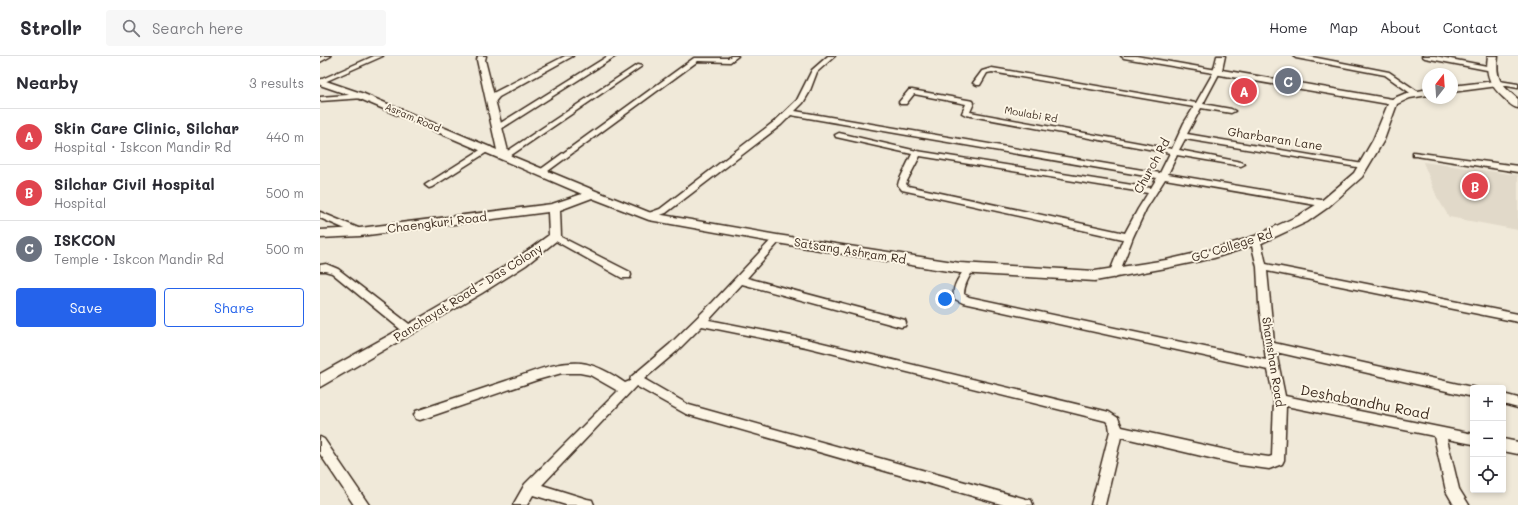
<!DOCTYPE html>
<html lang="en">
<head>
<meta charset="utf-8">
<style>
	:root { --surface:#fff; --page:#f7f7f7; --text:#2b2b33; --muted:#7c7c81; --line:#e1e1e2; --accent:#2563eb }
	body { margin:0; font-family:Mali,sans-serif; background:var(--page); color:var(--text) }
	.controls { position:absolute; right:12px; bottom:12px; display:grid; overflow:hidden; border-radius:4px; box-shadow:0 2px 6px #0003 }
	.controls button { width:36px; height:36px; display:grid; place-items:center; padding:0; border:0; border-bottom:1px solid var(--line); background:var(--surface); color:var(--text); font:20px sans-serif }
	.compass { position:absolute; left:1102px; top:12px; width:36px; height:36px; border-radius:50%; background:var(--surface); box-shadow:0 2px 6px #0003; rotate:17deg }
	.you { position:absolute; left:625px; top:243px; width:14px; height:14px; margin:-10px; border:3px solid #fff; border-radius:50%; background:#1a73e8; box-shadow:0 0 0 6px #1a73e833 }
	.badge { display:grid; place-items:center; width:26px; height:26px; border-radius:50%; background:var(--accent); color:#fff; font-size:13px; font-weight:700 }
	.pin { position:absolute; translate:-50% -50%; border:2px solid #fff; box-shadow:0 1px 4px #0006 }
	.list { margin:0; padding:0; list-style:none }
	h2 { display:flex; justify-content:space-between; align-items:center; height:52px; margin:0; padding:0 16px; font-size:17px }
	h2 small { font-size:13px; font-weight:400; color:var(--muted) }
	.list li { display:grid; grid-template-columns:26px 1fr auto; gap:12px; align-items:center; box-sizing:border-box; height:56px; padding:0 16px; border-top:1px solid var(--line) }
	.list b { display:block; font-size:15px; white-space:nowrap }
	.list p { margin:0; font-size:13px; white-space:nowrap; color:var(--muted) }
	.list em { font-size:13px; font-style:normal; color:var(--muted) }
	.actions { display:flex; gap:8px; padding:12px 16px }
	.actions a { flex:1; padding:9px 0; border:1px solid var(--accent); border-radius:4px; text-align:center; font-size:14px; color:var(--accent) }
	.actions .main { background:var(--accent); color:#fff }
	.icon { flex:none; width:22px; height:22px; fill:none; stroke:currentColor; stroke-width:2; stroke-linecap:round; stroke-linejoin:round }
	.map { position:relative; flex:none; width:1198px; height:449px; overflow:hidden }
	header { display:flex; align-items:center; gap:24px; box-sizing:border-box; height:56px; padding:0 20px; background:var(--surface); border-bottom:1px solid var(--line) }
	header strong { font-size:19px }
	nav { display:flex; gap:22px; margin-inline-start:auto; font-size:14px }
	.search { width:280px; height:36px; background:var(--page); display:flex; align-items:center; gap:10px; box-sizing:border-box; padding:0 14px; border-radius:4px; color:var(--muted); font-size:15px }
	main { display:flex }
	aside { flex:1; background:var(--surface) }
	.map>svg:first-child { display:block }
	.built { fill:#e1d9c9 }
	.lines { fill:none; stroke-linecap:round; stroke-linejoin:round }
	.minor-casing { stroke:#3b2a1e; stroke-width:3 }
	.major-casing { stroke:#3b2a1e; stroke-width:3 }
	.highway-casing { stroke:#3b2a1e; stroke-width:3 }
	.minor { fill:#fcf5e5; fill-rule:evenodd }
	.major { fill:#fcf5e5; fill-rule:evenodd }
	.highway { fill:#fcf5e5; fill-rule:evenodd }
	.labels { text-anchor:middle; stroke-width:4; stroke-linejoin:round; paint-order:stroke }
	.far-street-label { font-size:10px; fill:#3b2a1e; stroke:#fcf5e5 }
	.street-label { font-size:12px; fill:#3b2a1e; stroke:#fcf5e5 }
	.near-street-label { font-size:14px; fill:#3b2a1e; stroke:#fcf5e5 }
</style>
</head>
<body>
<header>
<strong>Strollr</strong>
<div class="search"><svg class="icon" aria-label="search" viewBox="0 0 24 24"><circle cx="10" cy="10" r="6"/><path d="M15 15l6 6"/></svg>Search here</div>
<nav><a>Home</a><a>Map</a><a>About</a><a>Contact</a></nav>
</header>
<main>
<aside>
<h2>Nearby<small>3 results</small></h2>
<ul class="list">
<li><span class="badge" style="background:#e0444e">A</span><div><b>Skin Care Clinic, Silchar</b><p>Hospital · Iskcon Mandir Rd</p></div><em>440 m</em></li>
<li><span class="badge" style="background:#e0444e">B</span><div><b>Silchar Civil Hospital</b><p>Hospital</p></div><em>500 m</em></li>
<li><span class="badge" style="background:#6b7280">C</span><div><b>ISKCON</b><p>Temple · Iskcon Mandir Rd</p></div><em>500 m</em></li>
</ul>
<div class="actions"><a class="main">Save</a><a>Share</a></div>
</aside>
<div class="map">
<svg width="1198" height="449" viewBox="0 0 1198 449">
	<rect width="100%" height="100%" fill="#f0e9d9"/>
	<filter id="ink" filterUnits="userSpaceOnUse"><feTurbulence type="fractalNoise" baseFrequency=".025" numOctaves="2"/><feDisplacementMap in="SourceGraphic" scale="8" xChannelSelector="R" yChannelSelector="G"/><feConvolveMatrix kernelMatrix="1 2 1 2 8 2 1 2 1" color-interpolation-filters="sRGB"/></filter>
	<g filter="url(#ink)">
		<!-- built -->
		<path class="built" d="M1103 106 1198 119V174L1129 161 1117 141Z"/>
		<g class="lines">
			<!-- minor casing -->
			<g class="minor-casing">
				<path id="minor" d="M3 0H11L0 6V1Z
					M54 0H63L0 28V24Z
					M245 0H253L179 41 174 47H171L167 45 173 37Z
					M288 0H296L181 73H178L174 71Z
					M411 0H418L410 6 378 5 224 118H218L217 116 374 2H408Z
					M508 0H515L497 16 489 37 483 47 475 55 840 117 850 97 646 59 642 57 646 48 594 38 586 48H580L579 46 589 34H592L653 45 654 47 650 56 852 93 864 67 874 51 672 16 667 17 660 29H657L653 27 662 15 672 12 876 47 893 17 804 2 801 0H816L897 14 900 16 883 48 911 53 915 55 911 57 881 52 867 78 1043 108 1047 110 1043 112 865 83 859 94 921 106 925 108 921 110 857 99 848 118 1007 145 1011 148 1007 151 845 123 826 153 813 181 799 218 794 222 789 218 803 183 582 134 578 129 579 125 592 98 516 81 515 79 519 77 597 95 831 132 837 122 471 59 461 69 346 157 329 163 326 162 324 160 326 158 340 153 455 65 477 44 492 14ZM600 100 828 137 818 153 805 177 588 130 586 128 587 125Z
					M973 0H987L1069 16 1100 37 1099 39H1093L1065 19 976 2Z
					M1102 0H1115L1172 11 1175 13 1172 15 1105 2Z
					M317 9 322 10 187 102H181L180 100Z
					M1173 24 1198 28V32L1171 27V25Z
					M41 38H44V42L0 45V41Z
					M165 91H171L172 93 112 131 109 132 105 129Z
					M1093 96 1198 110V116L1096 100H1093Z
					M0 156 43 174 45 176 40 179 37 178 0 162Z
					M235 178 310 216 311 219 310 222H302L232 183 230 181 232 179Z
					M457 180 460 181 462 183 460 185 427 222 581 263 585 264 586 267 585 270 581 271 422 228 389 264 486 283 789 356 798 362 802 371 920 397 949 401 952 400 954 344 948 314 643 247 635 243C630 232 640 220 646 211H652L654 213C649 221 644 229 644 238L649 241 946 304 939 248 937 211 931 186 936 183 941 186 946 208 1198 258V266L947 215 954 287 1156 332H1153V341L956 296 965 340 1153 378V388L1127 383 1139 433 1149 449H1134L1126 435 1114 380 966 350 964 404 962 408 949 413 920 409 801 381 785 449H771L790 375 789 369 786 365 486 291 382 270 357 295 324 323 369 349 706 443 711 444 713 449H684L366 358 316 330 222 429 267 443 272 444 274 449H246L213 439 207 449H193L205 428 298 335 270 319 260 317H242L217 324 100 364 96 363 94 359 96 355C126 345 156 335 186 325 210 317 235 305 261 307 277 309 292 318 305 327L310 325 311 321 349 289 393 246 454 181Z
					M6 208 18 213 93 271 94 274 93 277 89 278 85 277 12 217 5 215H0V209Z
					M1183 338 1198 342V352L1183 348Z
					M0 381 4 383 49 449H34L0 398Z
					M1183 383 1198 386V398L1183 395Z"/>
			</g>
			<!-- major casing -->
			<g class="major-casing">
				<path id="major" d="M158 0H166L165 4 189 99 276 135 331 157 457 179 640 207 775 215 846 204 894 193 935 180 978 160 999 147 1034 117 1053 84 1068 48 894 18 893 16 897 0H905L902 14 1072 43 1084 38 1108 33V39L1090 42 1077 48 1064 84 1042 121 1007 152 987 166 944 186 894 202 846 212 775 225 640 217 457 187 329 164 272 142 240 154 241 181 206 209 162 237 0 331V318C77 274 158 233 229 179L228 156 40 180 0 182V174L40 172 232 148 262 138 38 42 0 29V23L44 38 177 94 157 4Z
					M1175 25 1180 28 1178 30 1132 36V30Z"/>
			</g>
			<!-- highway casing -->
			<g class="highway-casing">
				<path id="highway" d="M1168 0H1178C1175 23 1181 29 1198 43V52C1192 51 1189 47 1185 43 1170 30 1165 19 1168 0Z"/>
			</g>
			<!-- minor -->
			<use href="#minor" class="minor"/>
			<!-- major -->
			<use href="#major" class="major"/>
			<!-- highway -->
			<use href="#highway" class="highway"/>
		</g>
	</g>
	<g class="labels">
		<!-- far-street labels -->
		<g class="far-street-label">
			<text transform="translate(711 58) rotate(10)" y="4">Moulabi Rd</text>
			<text transform="translate(93 61) rotate(23)" y="4">Asram Road</text>
		</g>
		<!-- street labels -->
		<g class="street-label">
			<text transform="translate(955 83) rotate(9)" y="4">Gharbaran Lane</text>
			<text transform="translate(832 110) rotate(-61)" y="4">Church Rd</text>
			<text transform="translate(117 167) rotate(-7)" y="4">Chaengkuri Road</text>
			<text transform="translate(912 190) rotate(-17)" y="4">GC College Rd</text>
			<text transform="translate(530 195) rotate(9)" y="4">Satsang Ashram Rd</text>
			<text transform="translate(148 237) rotate(-32)" y="4">Panchayat Road - Das Colony</text>
			<text transform="translate(953 306) rotate(81)" y="4">Shamshan Road</text>
		</g>
		<!-- near-street labels -->
		<g class="near-street-label">
			<text transform="translate(1045 346) rotate(11)" y="5">Deshabandhu Road</text>
		</g>
	</g>
</svg>
<div class="controls">
<button>+</button>
<button>−</button>
<button><svg class="icon" aria-label="locate" viewBox="0 0 24 24"><circle cx="12" cy="12" r="6"/><path d="M12 2v4M12 18v4M2 12h4M18 12h4"/></svg></button>
</div>
<svg class="compass" viewBox="-18 -18 36 36"><path d="M0-13l5 13h-10z" fill="#e53935"/><path d="M0 13l5-13h-10z" fill="#7c7c81"/></svg>
<div class="you"></div>
<div class="pin badge" style="left:924px;top:35px;background:#e0444e">A</div>
<div class="pin badge" style="left:1155px;top:130px;background:#e0444e">B</div>
<div class="pin badge" style="left:968px;top:25px;background:#6b7280">C</div>
</div>
</main>
</body>
</html>
